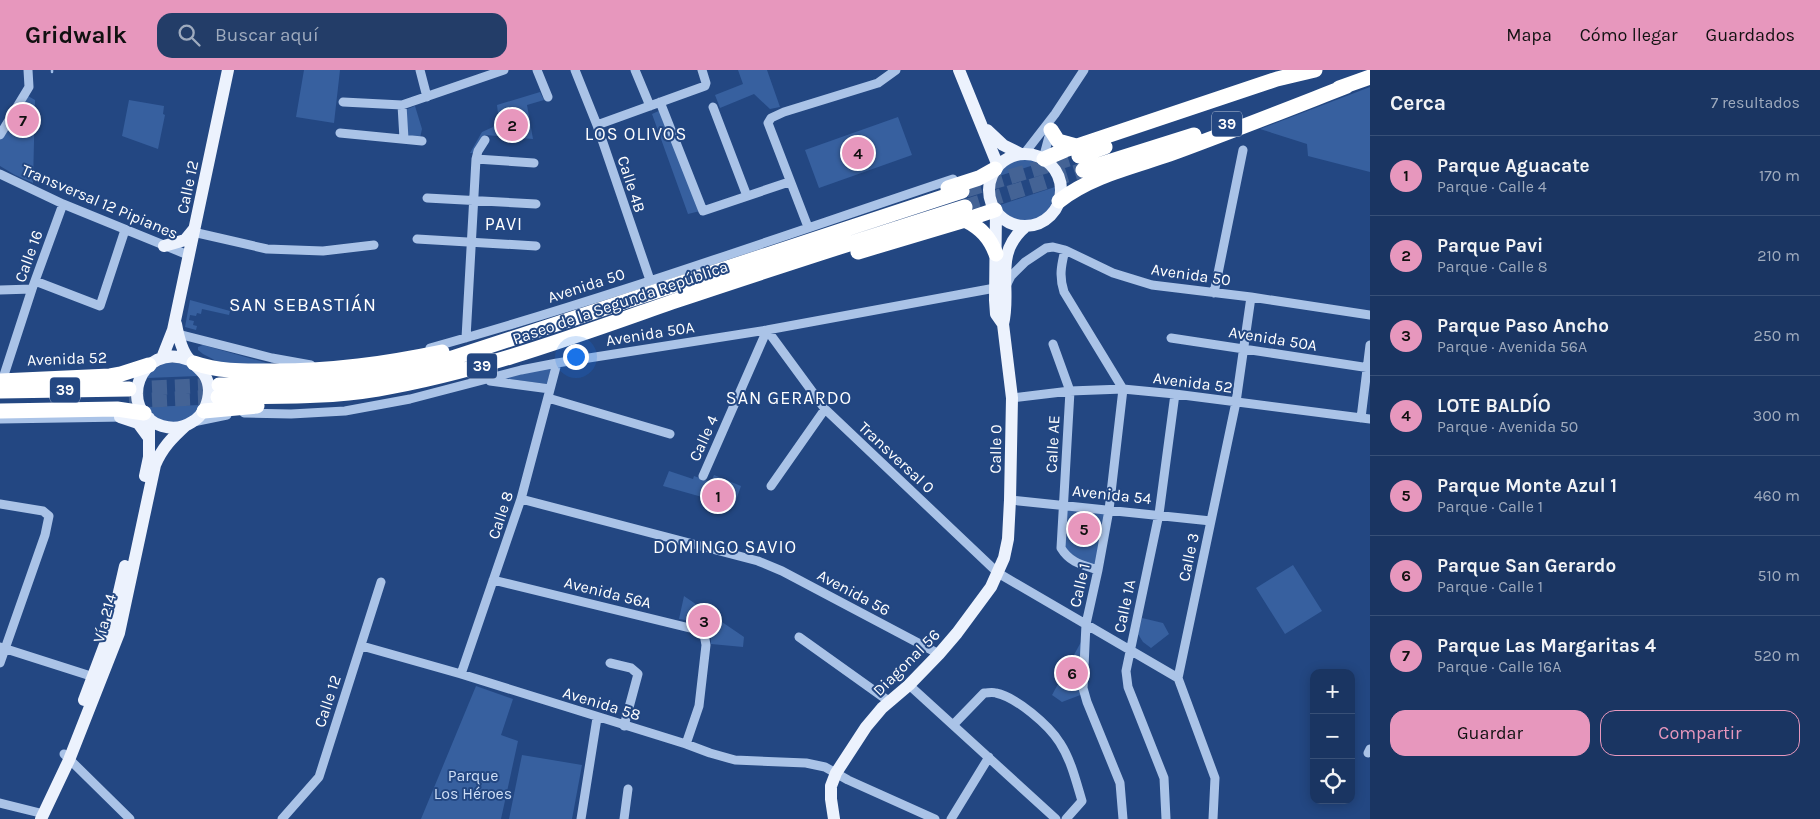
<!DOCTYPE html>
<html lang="es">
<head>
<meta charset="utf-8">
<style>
	:root { --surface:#1a3562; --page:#233d68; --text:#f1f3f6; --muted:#9fabbe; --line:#385077; --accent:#e797bd }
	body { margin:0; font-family:Karla,sans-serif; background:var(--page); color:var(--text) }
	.controls { position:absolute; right:15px; bottom:15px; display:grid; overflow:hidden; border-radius:10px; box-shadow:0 2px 12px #0003 }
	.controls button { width:45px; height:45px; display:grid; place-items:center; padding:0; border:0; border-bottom:1px solid var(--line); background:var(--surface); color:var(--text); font:25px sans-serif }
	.you { position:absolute; left:575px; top:286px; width:18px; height:18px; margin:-12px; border:4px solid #fff; border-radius:50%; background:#1a73e8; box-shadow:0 0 0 8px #1a73e833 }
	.badge { display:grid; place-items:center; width:32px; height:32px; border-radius:50%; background:var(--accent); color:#111; font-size:16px; font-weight:700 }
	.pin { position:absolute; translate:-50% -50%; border:2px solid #fff; box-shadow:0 1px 5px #0006 }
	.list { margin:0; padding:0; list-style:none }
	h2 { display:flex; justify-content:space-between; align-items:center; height:65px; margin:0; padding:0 20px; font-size:21px }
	h2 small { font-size:16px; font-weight:400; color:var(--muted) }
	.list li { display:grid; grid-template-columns:32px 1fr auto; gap:15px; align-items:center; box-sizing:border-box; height:80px; padding:0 20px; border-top:1px solid var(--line) }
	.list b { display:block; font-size:19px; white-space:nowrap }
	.list p { margin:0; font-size:16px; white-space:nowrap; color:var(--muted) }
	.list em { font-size:16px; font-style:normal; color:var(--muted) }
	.actions { display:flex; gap:10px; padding:15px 20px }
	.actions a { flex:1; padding:11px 0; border:1px solid var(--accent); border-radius:15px; text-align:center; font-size:18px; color:var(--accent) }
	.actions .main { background:var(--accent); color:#111 }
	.icon { flex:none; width:28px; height:28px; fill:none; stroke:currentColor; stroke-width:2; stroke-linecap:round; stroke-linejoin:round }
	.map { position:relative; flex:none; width:1370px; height:749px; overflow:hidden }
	header { display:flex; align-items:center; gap:30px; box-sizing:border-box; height:70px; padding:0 25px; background:var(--accent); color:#111 }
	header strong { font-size:24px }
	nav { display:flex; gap:28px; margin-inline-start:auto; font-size:18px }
	.search { width:350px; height:45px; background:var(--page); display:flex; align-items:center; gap:12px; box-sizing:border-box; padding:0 18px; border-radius:15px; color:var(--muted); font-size:19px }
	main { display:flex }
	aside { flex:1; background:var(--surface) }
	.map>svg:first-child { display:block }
	.green { fill:#37609f }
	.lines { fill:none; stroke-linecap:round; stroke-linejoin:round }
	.stream { stroke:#9ebde8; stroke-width:2.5 }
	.highway-tunnel { stroke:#446395; stroke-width:15; stroke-dasharray:15 8; stroke-linecap:butt }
	.minor { stroke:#aac3e7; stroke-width:9 }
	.major { stroke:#ecf2fd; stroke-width:12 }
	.highway { stroke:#fff; stroke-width:15 }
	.labels { text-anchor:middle; stroke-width:4; stroke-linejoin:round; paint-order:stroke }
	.shield { fill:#234782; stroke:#bdc8da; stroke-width:1 }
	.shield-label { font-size:15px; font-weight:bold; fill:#fff }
	.street-label { font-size:16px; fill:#fff; stroke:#234782 }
	.park-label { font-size:16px; fill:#cedef6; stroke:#234782 }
	.neighbourhood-label { font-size:18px; letter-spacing:1px; fill:#fff; stroke:#234782 }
	.quarter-label { font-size:19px; letter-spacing:1px; fill:#fff; stroke:#234782 }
</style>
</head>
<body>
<header>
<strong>Gridwalk</strong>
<div class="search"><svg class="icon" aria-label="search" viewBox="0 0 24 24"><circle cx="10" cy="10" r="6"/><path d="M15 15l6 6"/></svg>Buscar aquí</div>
<nav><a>Mapa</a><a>Cómo llegar</a><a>Guardados</a></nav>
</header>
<main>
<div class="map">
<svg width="1370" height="749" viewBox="0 0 1370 749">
	<rect width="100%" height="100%" fill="#234782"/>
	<!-- green -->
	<path class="green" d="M304 0H340L334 53 296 47Z
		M738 0H767L780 37 770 39 754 24 720 38 715 25 743 14Z
		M1370 17V102L1308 86 1307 74 1260 59Z
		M540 22 544 30 527 35 533 69 485 65 480 73 479 83H470L482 62 493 57 495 53 499 52 497 35Z
		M26 25 35 30 33 113 15 105 0 96V70Z
		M129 30 164 36 163 44 165 45 158 79 122 66Z
		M415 36 422 59 420 68 407 66 405 40Z
		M663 39 700 141 688 144 652 44Z
		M898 47 912 85 819 118 805 80Z
		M1021 88 1030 89 1040 93 996 107 1004 96Z
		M1055 117C1054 153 1017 166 997 136Z
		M190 230 230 241 229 245 202 239 201 244 197 243 196 246 190 245 189 250 194 251 193 255 197 256 196 260 185 257Z
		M203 275 267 293 290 297 232 299 203 284 198 280V277Z
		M165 293H185L198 306 147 308 150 301Z
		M551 298 547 314 502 308Z
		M200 335C190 358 159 358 146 337Z
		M669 401 693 409 694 406 711 412 714 405 741 416 734 436 663 416Z
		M1067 438 1106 443 1096 497 1078 490 1064 480Z
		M1293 495 1322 541 1285 564 1256 518Z
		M684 526 744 567 743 577 711 574C712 551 696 552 679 549Z
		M1142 548 1163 553 1169 564 1151 578 1143 572 1138 564Z
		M1084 571 1079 608 1083 624 1062 632 1052 625 1081 572Z
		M476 616 513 629 501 665 518 671 501 749H421Z
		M522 685 582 695 572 749H509Z"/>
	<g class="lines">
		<!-- stream -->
		<path class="stream" d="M52 0V2"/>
		<!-- highway-tunnel -->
		<path class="highway-tunnel" d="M966 120 1079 86
			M965 137 1083 100
			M129 319 219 315
			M129 331 218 327"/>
		<!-- minor -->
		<path class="minor" d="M420 0 427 27
			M537 0 548 27
			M575 0 597 55 650 210
			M635 0 650 36
			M343 32 402 35 504 0
			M660 32 703 141 789 112
			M402 35 404 69
			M713 37 747 126
			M597 55 705 16 706 13 702 0
			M340 63 422 71
			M0 65 29 17 28 0
			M1024 84 1055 44 1084 0
			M476 89 534 93
			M1043 89 1051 59
			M0 104 63 134 188 185
			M427 128 536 134
			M808 157 768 53 771 48 784 42 878 13 896 0
			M193 162 267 179 323 181 374 175
			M417 169 536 176
			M1065 180C1061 196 1059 207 1064 222L1123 319 1109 440 1098 500 1086 554 1083 618 1087 632 1120 713 1123 749
			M35 211 100 236 125 160
			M1006 216 1011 206 1025 192 1046 178 1053 177 1065 180 1113 203 1152 215 1251 227 1370 245
			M0 220 32 219
			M1214 223 1243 80
			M767 260 825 339 998 503 1178 608
			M178 264 272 288 311 295
			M466 268 476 89 478 81 485 70
			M1171 268 1370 298
			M1053 274 1070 321 1061 478C1070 493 1083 495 1098 500
			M430 278C607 229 779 167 953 109
			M4 305 32 219 63 134
			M490 311 550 319
			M548 328 670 364
			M1012 328 1070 321 1123 319 1175 324 1370 349
			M244 343 291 344 345 341 410 329 521 300 557 293 767 260 995 218
			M1361 348 1370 275
			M0 349 125 347
			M193 352 227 345
			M703 406 767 260
			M771 416 825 339
			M521 429 758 491 782 501 939 584
			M1010 430 1211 451
			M0 434 43 441 49 446 45 465 0 593
			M493 510 698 560 704 564 706 575 699 636 686 674
			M799 567 890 632
			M362 576 461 604 686 674 710 683 735 690 806 693 825 697 848 710 935 749
			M0 577 97 608
			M610 593 631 598 638 604 624 656
			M461 604 521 429 557 293
			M909 615 1056 749
			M954 654 984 623C988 623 992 622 996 623 1016 627 1049 655 1060 673 1071 690 1076 711 1082 731L1066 749
			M1368 683 1370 679
			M64 684 130 749
			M0 733 44 744
			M282 749 319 707 381 512
			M581 749 597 648
			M624 749 628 719
			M951 749 989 687
			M1166 749 1164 708 1128 617 1126 601 1159 444 1175 324
			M1213 749 1215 708 1178 608 1236 332 1251 227"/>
		<!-- major -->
		<path class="major" d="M959 0 998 96
			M987 60 1003 75 1021 84
			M989 120a36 36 0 1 1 72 0a36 36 0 1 1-72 0Z
			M996 141 995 230 996 244 1003 254
			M164 176 185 170 194 159
			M176 254C178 265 181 280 189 289 199 300 208 303 209 320 209 333 203 346 192 352 183 358 172 359 162 356 115 341 140 270 189 290
			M162 288 173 260 228 0
			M120 347 138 353 149 368
			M145 406 149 387V348
			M84 630 110 561 125 496
			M41 749 69 690 119 563 155 395C162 378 172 368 185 356
			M834 749 831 729V716L836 703 866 657 882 638 909 615 939 584 957 563 991 517 1004 488 1008 469 1010 430 1012 328 1003 254C1012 218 992 184 1026 156"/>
		<!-- highway -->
		<path class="highway" d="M1339 18 1370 7
			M1051 60 1058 71 1076 76
			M1079 86 1105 77
			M1044 89 1065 80 1277 9 1315 0
			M1083 100 1194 65
			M948 118 979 108 995 99
			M1059 131C1091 106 1132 97 1170 84 1230 62 1288 39 1347 16
			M965 150C981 158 990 168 996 184
			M858 182 965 150 995 140
			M194 293C220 302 246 301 274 301 334 301 383 294 442 282
			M0 311 110 306 121 304 149 295
			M219 315C290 315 355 312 425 297L962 121
			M0 321 129 319
			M218 327C271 326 325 328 378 319 479 302 575 266 672 232 770 199 867 168 965 137
			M0 341 117 339 144 343
			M204 341 257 336"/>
	</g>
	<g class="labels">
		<!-- shield labels -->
		<g class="shield">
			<rect x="1212" y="41.5" width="30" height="25" rx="4"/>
			<rect x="467" y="283.5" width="30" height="25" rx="4"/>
			<rect x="50" y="307.5" width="30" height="25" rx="4"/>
		</g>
		<g class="shield-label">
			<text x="1227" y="59">39</text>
			<text x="482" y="301">39</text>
			<text x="65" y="325">39</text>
		</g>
		<!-- street labels -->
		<g class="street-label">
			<text transform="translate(632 114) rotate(72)" y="6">Calle 4B</text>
			<text transform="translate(187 117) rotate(-78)" y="6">Calle 12</text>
			<text transform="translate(100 131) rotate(23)" y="6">Transversal 12 Pipianes</text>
			<text transform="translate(28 186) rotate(-70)" y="6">Calle 16</text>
			<text transform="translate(1191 204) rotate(8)" y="6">Avenida 50</text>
			<text transform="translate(586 215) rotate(-18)" y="6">Avenida 50</text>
			<text transform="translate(620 232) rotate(-19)" y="6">Paseo de la Segunda República</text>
			<text transform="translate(650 263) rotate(-9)" y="6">Avenida 50A</text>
			<text transform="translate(1273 268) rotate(9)" y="6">Avenida 50A</text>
			<text transform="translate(67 288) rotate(-2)" y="6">Avenida 52</text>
			<text transform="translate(1193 312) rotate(7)" y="6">Avenida 52</text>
			<text transform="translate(703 368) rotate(-66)" y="6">Calle 4</text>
			<text transform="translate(1052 374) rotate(-87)" y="6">Calle AE</text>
			<text transform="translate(995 379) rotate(-89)" y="6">Calle 0</text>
			<text transform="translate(897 387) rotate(43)" y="6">Transversal 0</text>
			<text transform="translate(1112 424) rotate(6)" y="6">Avenida 54</text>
			<text transform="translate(500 445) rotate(-72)" y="6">Calle 8</text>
			<text transform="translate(1188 487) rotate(-78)" y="6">Calle 3</text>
			<text transform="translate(1079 515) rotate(-77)" y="6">Calle 1</text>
			<text transform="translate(608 522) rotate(14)" y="6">Avenida 56A</text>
			<text transform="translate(854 522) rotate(28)" y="6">Avenida 56</text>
			<text transform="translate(1124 536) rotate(-78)" y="6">Calle 1A</text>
			<text transform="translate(104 548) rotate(-75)" y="6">Vía 214</text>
			<text transform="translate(906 592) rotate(-45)" y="6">Diagonal 56</text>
			<text transform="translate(327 631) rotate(-72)" y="6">Calle 12</text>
			<text transform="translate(602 633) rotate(17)" y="6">Avenida 58</text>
		</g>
		<!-- park labels -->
		<g class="park-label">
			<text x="473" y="711">Parque<tspan x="473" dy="18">Los Héroes</tspan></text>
		</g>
		<!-- neighbourhood labels -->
		<g class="neighbourhood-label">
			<text x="636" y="70">LOS OLIVOS</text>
			<text x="504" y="160">PAVI</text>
			<text x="789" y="334">SAN GERARDO</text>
			<text x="725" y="483">DOMINGO SAVIO</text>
		</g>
		<!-- quarter labels -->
		<g class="quarter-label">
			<text x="303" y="241">SAN SEBASTIÁN</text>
		</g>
	</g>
</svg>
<div class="controls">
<button>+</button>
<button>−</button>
<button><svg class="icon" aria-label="locate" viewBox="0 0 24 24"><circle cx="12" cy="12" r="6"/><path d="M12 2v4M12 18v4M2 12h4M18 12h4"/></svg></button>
</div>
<div class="you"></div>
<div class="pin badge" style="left:718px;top:426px">1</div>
<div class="pin badge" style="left:512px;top:55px">2</div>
<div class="pin badge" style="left:704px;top:551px">3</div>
<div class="pin badge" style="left:858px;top:83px">4</div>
<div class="pin badge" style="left:1084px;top:459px">5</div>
<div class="pin badge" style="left:1072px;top:603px">6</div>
<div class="pin badge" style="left:23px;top:50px">7</div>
</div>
<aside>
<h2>Cerca<small>7 resultados</small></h2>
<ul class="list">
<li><span class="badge">1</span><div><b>Parque Aguacate</b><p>Parque · Calle 4</p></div><em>170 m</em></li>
<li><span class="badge">2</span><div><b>Parque Pavi</b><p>Parque · Calle 8</p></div><em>210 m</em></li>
<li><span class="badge">3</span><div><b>Parque Paso Ancho</b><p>Parque · Avenida 56A</p></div><em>250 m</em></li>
<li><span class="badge">4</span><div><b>LOTE BALDÍO</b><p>Parque · Avenida 50</p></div><em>300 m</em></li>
<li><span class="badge">5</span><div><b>Parque Monte Azul 1</b><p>Parque · Calle 1</p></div><em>460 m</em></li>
<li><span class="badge">6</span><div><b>Parque San Gerardo</b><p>Parque · Calle 1</p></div><em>510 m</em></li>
<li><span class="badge">7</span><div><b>Parque Las Margaritas 4</b><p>Parque · Calle 16A</p></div><em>520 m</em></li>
</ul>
<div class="actions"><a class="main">Guardar</a><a>Compartir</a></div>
</aside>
</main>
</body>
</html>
